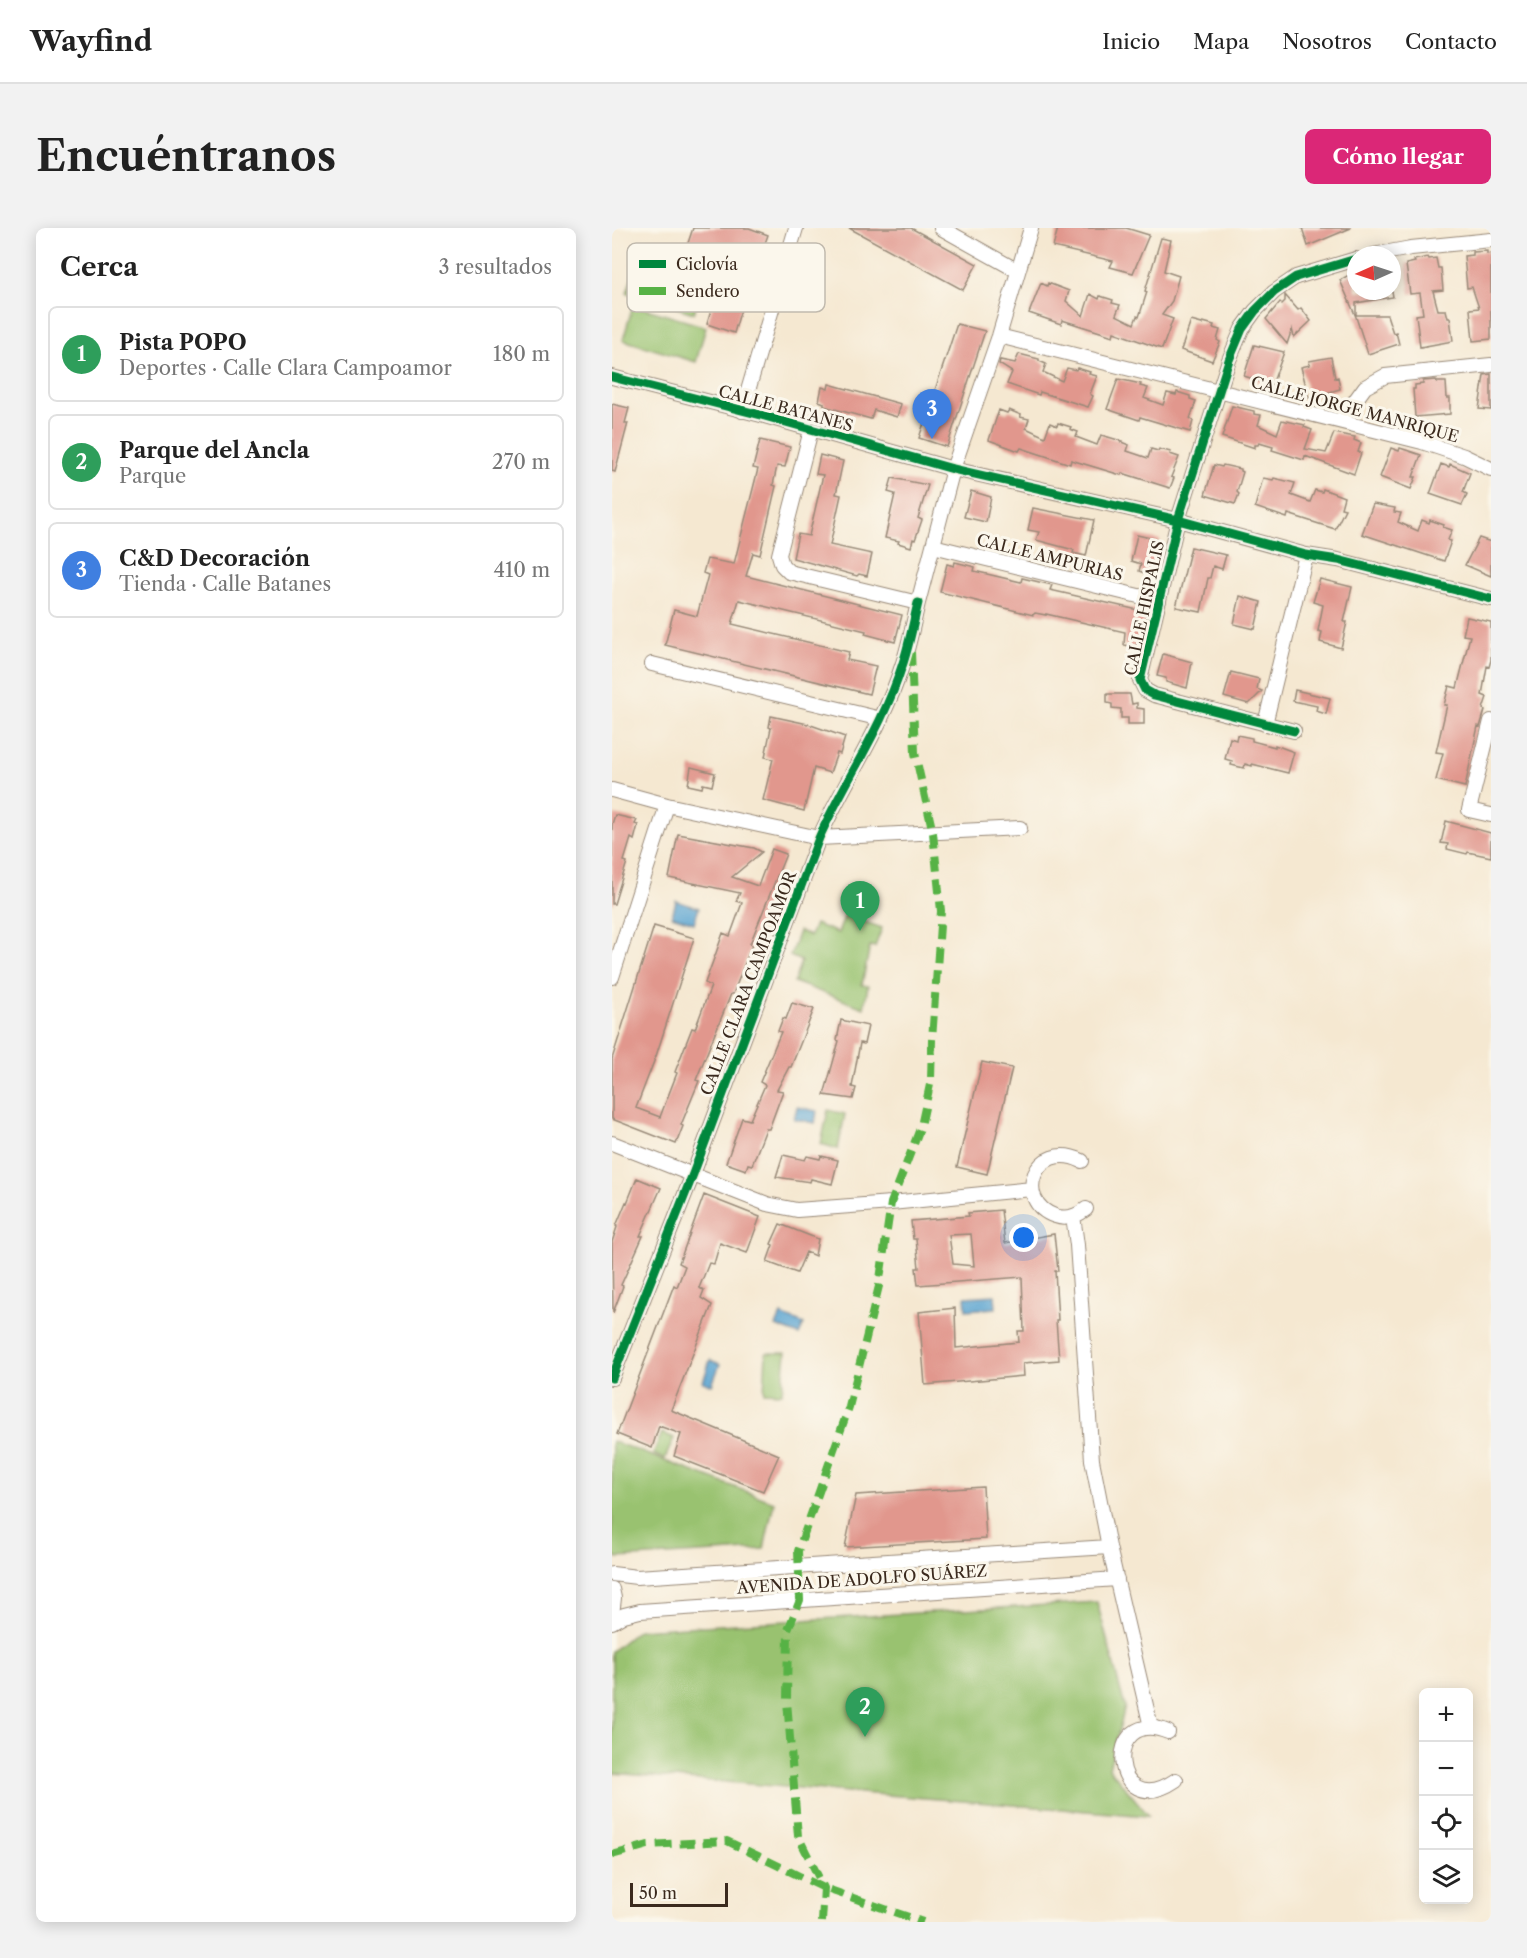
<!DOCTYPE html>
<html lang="es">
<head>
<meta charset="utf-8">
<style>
	:root { --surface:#fff; --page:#f2f2f2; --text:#222; --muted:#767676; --line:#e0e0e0; --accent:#db2777 }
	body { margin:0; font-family:"Libre Caslon Text",serif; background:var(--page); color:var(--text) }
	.controls { position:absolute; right:18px; bottom:18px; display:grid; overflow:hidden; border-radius:9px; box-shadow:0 3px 15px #0003 }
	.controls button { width:54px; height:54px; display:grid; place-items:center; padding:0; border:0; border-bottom:2px solid var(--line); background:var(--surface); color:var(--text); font:30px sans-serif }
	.compass { position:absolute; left:735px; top:18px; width:54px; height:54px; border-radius:50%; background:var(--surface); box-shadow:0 3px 15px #0003; rotate:267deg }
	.scale { position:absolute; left:18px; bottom:15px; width:98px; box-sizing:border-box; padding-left:6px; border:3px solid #3b2a1e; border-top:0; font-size:16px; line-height:21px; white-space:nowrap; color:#3b2a1e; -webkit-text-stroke:4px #fbf7ec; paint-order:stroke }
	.you { position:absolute; left:412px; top:1010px; width:21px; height:21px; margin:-15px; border:4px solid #fff; border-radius:50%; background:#1a73e8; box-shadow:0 0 0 9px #1a73e833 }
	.badge { display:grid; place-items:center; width:39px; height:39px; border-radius:50%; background:var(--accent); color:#fff; font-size:20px; font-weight:700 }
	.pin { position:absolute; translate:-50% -50px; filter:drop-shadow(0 2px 3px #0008) }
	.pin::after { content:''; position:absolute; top:32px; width:21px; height:18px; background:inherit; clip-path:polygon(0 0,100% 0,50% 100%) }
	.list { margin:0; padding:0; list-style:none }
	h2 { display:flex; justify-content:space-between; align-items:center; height:78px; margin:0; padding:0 24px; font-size:26px }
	h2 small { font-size:20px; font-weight:400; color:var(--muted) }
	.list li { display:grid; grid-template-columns:39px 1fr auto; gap:18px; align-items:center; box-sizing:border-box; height:96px; margin:0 12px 12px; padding:0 12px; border:2px solid var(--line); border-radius:9px }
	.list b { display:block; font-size:22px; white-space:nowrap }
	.list p { margin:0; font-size:20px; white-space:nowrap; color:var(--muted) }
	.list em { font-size:20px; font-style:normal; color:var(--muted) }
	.icon { flex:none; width:33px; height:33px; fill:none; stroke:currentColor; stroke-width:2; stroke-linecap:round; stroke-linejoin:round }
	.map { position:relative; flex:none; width:879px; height:1694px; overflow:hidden; border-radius:9px }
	header { display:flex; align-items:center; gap:36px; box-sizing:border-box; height:84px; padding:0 30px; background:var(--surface); border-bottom:2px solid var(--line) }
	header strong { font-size:28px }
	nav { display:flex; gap:33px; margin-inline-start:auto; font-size:21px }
	.intro { display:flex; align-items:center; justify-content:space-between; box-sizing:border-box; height:144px; padding:0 36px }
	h1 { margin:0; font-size:42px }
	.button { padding:15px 27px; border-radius:9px; background:var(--accent); color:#fff; font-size:21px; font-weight:700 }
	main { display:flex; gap:36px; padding:0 36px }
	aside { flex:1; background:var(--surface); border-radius:9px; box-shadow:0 3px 15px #0003 }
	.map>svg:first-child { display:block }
	.green { fill:#99c26f; stroke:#6a7646; stroke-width:1.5 }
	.water { fill:#59a3d0; stroke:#4a6677; stroke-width:1.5 }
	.building { fill:#e1978d; fill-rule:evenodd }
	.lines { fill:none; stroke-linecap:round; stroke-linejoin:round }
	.minor-casing { stroke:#988978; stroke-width:16 }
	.minor { stroke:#fff; stroke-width:14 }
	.quiet { stroke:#57b245; stroke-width:8; stroke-dasharray:15 8; stroke-linecap:butt }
	.cycleway-casing { stroke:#fbf7ec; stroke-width:13 }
	.cycleway { stroke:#00873e; stroke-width:9 }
	.labels { text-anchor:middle; stroke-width:6; stroke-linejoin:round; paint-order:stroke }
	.street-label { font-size:16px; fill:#3b2a1e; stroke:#fbf7ec }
	.key { fill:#fbf7ec; stroke:#c1baae; stroke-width:1.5 }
	.key-label { font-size:16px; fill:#3b2a1e }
</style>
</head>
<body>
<header>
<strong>Wayfind</strong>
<nav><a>Inicio</a><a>Mapa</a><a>Nosotros</a><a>Contacto</a></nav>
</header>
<div class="intro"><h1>Encuéntranos</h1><a class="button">Cómo llegar</a></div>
<main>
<aside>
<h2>Cerca<small>3 resultados</small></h2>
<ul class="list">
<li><span class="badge" style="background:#2e9e5b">1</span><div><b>Pista POPO</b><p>Deportes · Calle Clara Campoamor</p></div><em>180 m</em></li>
<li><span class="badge" style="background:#2e9e5b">2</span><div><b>Parque del Ancla</b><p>Parque</p></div><em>270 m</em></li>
<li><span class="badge" style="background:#3f7fe0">3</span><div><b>C&amp;D Decoración</b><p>Tienda · Calle Batanes</p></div><em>410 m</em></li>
</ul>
</aside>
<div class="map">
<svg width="879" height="1694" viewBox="0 0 879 1694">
	<rect width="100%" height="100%" fill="#fbf7ec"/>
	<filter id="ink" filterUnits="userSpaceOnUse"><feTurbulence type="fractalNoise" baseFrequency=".0167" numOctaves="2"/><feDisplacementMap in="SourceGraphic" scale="12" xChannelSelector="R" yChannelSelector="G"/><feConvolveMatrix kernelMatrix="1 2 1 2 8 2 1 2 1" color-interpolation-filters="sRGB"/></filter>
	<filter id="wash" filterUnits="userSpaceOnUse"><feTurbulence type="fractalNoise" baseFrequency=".008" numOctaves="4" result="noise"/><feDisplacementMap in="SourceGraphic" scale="24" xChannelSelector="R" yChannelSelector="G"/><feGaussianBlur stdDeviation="1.35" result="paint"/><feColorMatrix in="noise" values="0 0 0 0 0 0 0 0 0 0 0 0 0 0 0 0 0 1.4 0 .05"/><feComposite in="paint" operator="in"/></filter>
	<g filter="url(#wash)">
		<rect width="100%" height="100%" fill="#f5e8d1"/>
		<!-- green -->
		<path class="green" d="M26 29 92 49 82 85 15 65Z
			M21 77 94 99 84 134 11 112Z
			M233 687 270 700 263 719 258 718 250 757 256 758 252 780 182 754 189 733 178 728 187 703 198 708 203 696 226 705Z
			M216 882 233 886 226 921 209 916Z
			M154 1125H174L170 1165 152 1164Z
			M50 1205 62 1210 53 1231 41 1226Z
			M0 1213 162 1274 152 1321 6 1330 0 1326Z
			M485 1374 513 1479 497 1540 537 1588 0 1545V1423L26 1402Z"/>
		<!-- water -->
		<path class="water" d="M64 673 87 680 82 695 60 688Z
			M185 879 205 883 203 895 182 891Z
			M383 1067 384 1080 354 1082 353 1069Z
			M169 1087 192 1096 187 1107 164 1098Z
			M98 1132 108 1136 100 1157 91 1154Z"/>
		<g id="blocks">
			<!-- building -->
			<path class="building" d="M81 0H137L156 7 144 40 112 28 104 49 45 31 49 17 73 24Z
				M237 0H299L365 36 351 62Z
				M446 0H514L537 7 521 45 498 39 501 33 441 19Z
				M690 0H739L696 18Z
				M549 10 559 12 552 43 567 48 560 73 550 87 561 91 550 121 502 104 501 108 450 92 449 96 417 85 429 55 435 58 436 55 457 63 454 73 471 88 478 66 487 71 488 68 501 72 500 75 508 77 504 87 522 96 525 88 527 89 535 64 533 63Z
				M875 23V26L879 25V111L861 113 858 81 867 80 860 59 855 60 852 28 861 27V24Z
				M816 29 817 31 824 30 826 40H829L831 62 821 63 826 82H834L836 90H838L841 113 808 119 804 87 811 86 808 65 798 66 794 36 803 34 802 32Z
				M744 43V63H780L781 69 744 75V87H775L781 105 784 104 787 116 756 126 744 89 728 52Z
				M109 49 136 57 122 105 95 96Z
				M673 67 686 82 689 80 699 93 682 109 680 101 675 116 654 91 668 74 670 76 673 73Z
				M579 93 590 96 591 94 602 97 601 100 608 102 605 112 608 114 600 133 569 122Z
				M345 96 373 103 335 219 307 210Z
				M642 117 672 124 660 157 632 148Z
				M407 126 427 131V133L434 136 431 144 450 153 455 140 464 142 465 140 478 144 477 146 485 148 478 166 481 168 476 179 428 164 427 167 395 156 400 144 387 136 388 132 403 135Z
				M719 129 723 150 726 149 728 161 697 170 689 139 698 137 697 133Z
				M879 146V182L867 181 872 147Z
				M506 151 529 156 528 158 536 160 532 170 551 177 555 165 564 167 565 164 578 168V171L584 173 578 191 581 193 578 204 528 189 527 192 495 181Z
				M824 152 825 154H834L835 170H838V186L803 189 801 161H803V157L811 156V153Z
				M217 156 289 176 285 189 262 182 259 191 212 178V175L207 173 210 159 216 161Z
				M0 176 17 180 13 195H16L3 244 0 243Z
				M620 178 642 183V186L649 187 646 197 665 206 670 192 693 197 692 199 700 202 693 221 714 225 722 205 743 209 742 212 749 215 746 224 749 225 742 246 693 228 692 232 660 222 661 219 647 215 646 217H643V220L610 209Z
				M387 182 395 185 397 182 409 187 408 189 417 191 414 200 433 209 438 195 445 198 446 195 459 199 458 201 466 204 464 209 485 217 489 207 510 213 509 214 517 217 515 223 536 230 539 221 546 223 547 221 559 224 558 226 567 229 559 249 562 250 558 260 510 245 509 247 459 232 458 236 409 220 407 223 377 212Z
				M148 212 178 219 173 239 165 238 161 257 164 258 148 327 141 325 134 348 290 387 283 414 253 406 254 403 127 372 120 396 237 424 235 432 264 438 257 466 53 417 62 382 85 388 96 347 91 345 95 331 122 336 146 241 141 240Z
				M779 220 787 223 788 220 809 227 801 249H804L799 261 768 249Z
				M208 227 231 233 224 266 229 267 218 317 260 326 255 348 247 346 245 348 181 330 186 306 197 308 211 247 204 246Z
				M829 236 837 239 838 236 858 245 851 264 855 266 850 277 818 266Z
				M602 237 610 239 611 237 629 241V243L631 244 625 264 627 266 623 276 593 267Z
				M280 250 316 257 306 290 310 292 303 312 301 311 299 319 286 315 287 313 273 310 283 266 276 264Z
				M651 250 661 252 662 250 683 255 679 267 698 274 703 262 710 264 711 261 732 269 729 280 733 281 723 301 676 286 675 290 643 279Z
				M359 263 379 269 374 294 352 289Z
				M761 276 783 280 782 284 789 285 786 294 806 303 810 292 817 295 818 292 832 297 831 299 840 302 836 312 839 313 832 333 750 306Z
				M421 280 482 292 474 328 461 325 462 322 424 312 427 304 416 302Z
				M525 307 548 312 538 347 527 343 529 336 519 333Z
				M867 310 879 314V348L853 337Z
				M579 319 614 327 610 341 601 338 598 350H596L589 384 564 379Z
				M343 334 363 339 362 343 409 354 410 350 440 357 438 362 535 384 528 413 522 419 512 417 513 404 434 386V387L423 385 421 387 328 364 335 336 342 338Z
				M708 351 740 359 732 394H735L729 420 708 414 710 404 706 403 711 377 701 374Z
				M628 368 649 374 643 401 622 396Z
				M855 389 879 394V432L877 439 875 438 870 467 875 469 871 481 873 482 868 499 866 498 853 559 824 552 831 525 824 524 835 477H832L837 458 845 460 858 408 851 407Z
				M551 426 580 434 575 460 554 454V450L545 448Z
				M619 444 647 451 645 461 650 463 637 476 612 469Z
				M683 462 718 470 714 486 704 483 705 478 681 473Z
				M495 466H518L520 476 525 475V480L532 481V496H516V490H509V481L500 480V476L495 475Z
				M159 488 196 496 233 509 228 526 225 525 218 545 202 540 192 583 151 572 161 531 153 529 159 500 157 499Z
				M625 507 640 510V513L663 519V517L682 524 676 545 640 536V538L633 536 632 540 619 537 620 533 613 531 618 510 624 512Z
				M79 539 103 545 100 558 91 556 90 560 76 557Z
				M3 587 25 592 23 596 26 597 22 612 19 610 12 633 15 634 2 676H0V596Z
				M834 593 879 605V629L856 624 855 626 835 621 836 616 829 615Z
				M66 606 142 620 150 624 120 649 146 658 160 621 174 626 138 716 140 717 121 766H119L84 852 87 853 69 897 71 898 64 916 0 891V831L42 698 82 710 44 828 24 880 48 889 65 845 63 844 80 800 83 801 99 758 93 755 104 725 111 705 118 708 130 675 124 673 128 665 57 650Z
				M180 775 202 781 179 839H177L165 862 171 863 157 901H154L140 937 136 936 134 942 114 935 130 890 138 892 153 857 148 854 169 804 166 803 171 790 174 791Z
				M229 792 256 798 252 816 248 815 240 859 244 860 241 871 212 867 227 813 225 812Z
				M370 834 400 840 375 946 345 939Z
				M171 927 193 932 195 928 208 931 209 928 226 932 220 956 199 951 198 954 164 949Z
				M25 950 49 960 28 1008H31L9 1057 11 1058 1 1085 0 1014 5 999 4 998 14 974 15 975Z
				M92 967 148 989 135 1025 108 1015 102 1036 97 1035 87 1060 92 1062 89 1070 100 1077 59 1182 167 1227 151 1263 62 1228 69 1206 47 1198 40 1220 5 1206 62 1057 65 1059 73 1038 67 1035Z
				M389 982 393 1015 442 1006 446 1043H443L446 1092H444L447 1132 411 1135 412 1148 313 1157 307 1084 343 1080 344 1120 407 1114 406 1103H412L410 1049 306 1057 304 1040H307L304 1011H301L299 993 357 988 356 985ZM359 1006 362 1038 341 1036 337 1007Z
				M168 996 206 1011 203 1028 194 1024 185 1045 155 1034 161 1017 159 1016Z
				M371 1259 374 1311 233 1319 244 1267Z"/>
		</g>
	</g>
	<g filter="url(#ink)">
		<use href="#blocks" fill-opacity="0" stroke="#988978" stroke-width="1.5"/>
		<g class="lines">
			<!-- minor casing -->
			<g class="minor-casing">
				<path id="minor" d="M329 0 406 43
					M761 27 799 20 879 12
					M387 108 810 214 852 228 879 241
					M0 149 149 187 341 241 566 292 694 327 726 332 879 371
					M130 183 184 0
					M729 192 753 159 773 148 879 137
					M199 202 167 327 170 337 177 344 306 375 341 241 387 108 419 0
					M321 318 547 373
					M40 436 269 491
					M879 493 857 582 879 587
					M653 496 694 327
					M682 503 542 467 533 462 528 452 566 292 617 132 630 101 643 83 662 64 684 49 744 31
					M0 562 55 577 207 610 408 600
					M0 749 55 577
					M0 915 155 976 185 982 279 975 420 961
					M470 933C423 910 400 973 443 988 454 992 465 988 474 981
					M461 988 465 1017 480 1232 497 1319 539 1499
					M0 1150 81 946 207 610C233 552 271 499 290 438 297 418 301 396 306 375
					M0 1346 25 1349 497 1319
					M0 1361 2 1370 0 1387
					M0 1394 12 1387 28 1383 505 1351
					M556 1504C490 1476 498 1597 564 1552"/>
			</g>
			<!-- minor -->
			<use href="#minor" class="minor"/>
			<!-- quiet -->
			<path class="quiet" d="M0 1627 36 1617 115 1613 212 1660 311 1694
				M210 1694 212 1660 186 1608 175 1473 176 1402 188 1372 186 1323 237 1179 267 1058 279 975 309 898 319 852 320 812 329 683 321 605 303 525 299 424"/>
			<!-- cycleway casing -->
			<g class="cycleway-casing">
				<path id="cycleway" d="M0 149 149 187 341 241 566 292 694 327 726 332 879 371
					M682 503 542 467 533 462 528 452 566 292 617 132 630 101 643 83 662 64 684 49 744 31
					M0 1150 81 946 207 610C233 552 271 499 290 438 297 418 301 396 306 375"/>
			</g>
			<!-- cycleway -->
			<use href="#cycleway" class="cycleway"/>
		</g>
	</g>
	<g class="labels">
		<!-- street labels -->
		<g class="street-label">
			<text transform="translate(174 180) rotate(15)" y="6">CALLE BATANES</text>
			<text transform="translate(743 181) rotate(15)" y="6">CALLE JORGE MANRIQUE</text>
			<text transform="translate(438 329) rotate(14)" y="6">CALLE AMPURIAS</text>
			<text transform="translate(532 380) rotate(-78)" y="6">CALLE HISPALIS</text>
			<text transform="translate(136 755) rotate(-69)" y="6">CALLE CLARA CAMPOAMOR</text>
			<text transform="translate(250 1351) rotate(-4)" y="6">AVENIDA DE ADOLFO SUÁREZ</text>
		</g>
	</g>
	<!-- legend -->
	<rect x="15" y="15" width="198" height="69" rx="9" class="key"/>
	<rect x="27" y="32" width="27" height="8" fill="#00873e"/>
	<rect x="27" y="59" width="27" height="8" fill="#57b245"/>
	<g class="key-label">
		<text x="64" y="42">Ciclovía</text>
		<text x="64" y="69">Sendero</text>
	</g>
</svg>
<div class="controls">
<button>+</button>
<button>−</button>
<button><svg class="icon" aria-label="locate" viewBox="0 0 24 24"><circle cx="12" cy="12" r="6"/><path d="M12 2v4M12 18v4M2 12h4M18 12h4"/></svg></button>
<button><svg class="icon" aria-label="layers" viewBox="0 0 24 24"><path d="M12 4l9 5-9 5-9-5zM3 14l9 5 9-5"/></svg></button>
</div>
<svg class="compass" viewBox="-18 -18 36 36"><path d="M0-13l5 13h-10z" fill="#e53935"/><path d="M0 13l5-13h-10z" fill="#767676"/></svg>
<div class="scale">50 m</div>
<div class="you"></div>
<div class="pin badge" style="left:248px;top:703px;background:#2e9e5b">1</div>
<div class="pin badge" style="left:253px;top:1509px;background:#2e9e5b">2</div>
<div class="pin badge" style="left:320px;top:211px;background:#3f7fe0">3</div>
</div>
</main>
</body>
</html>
